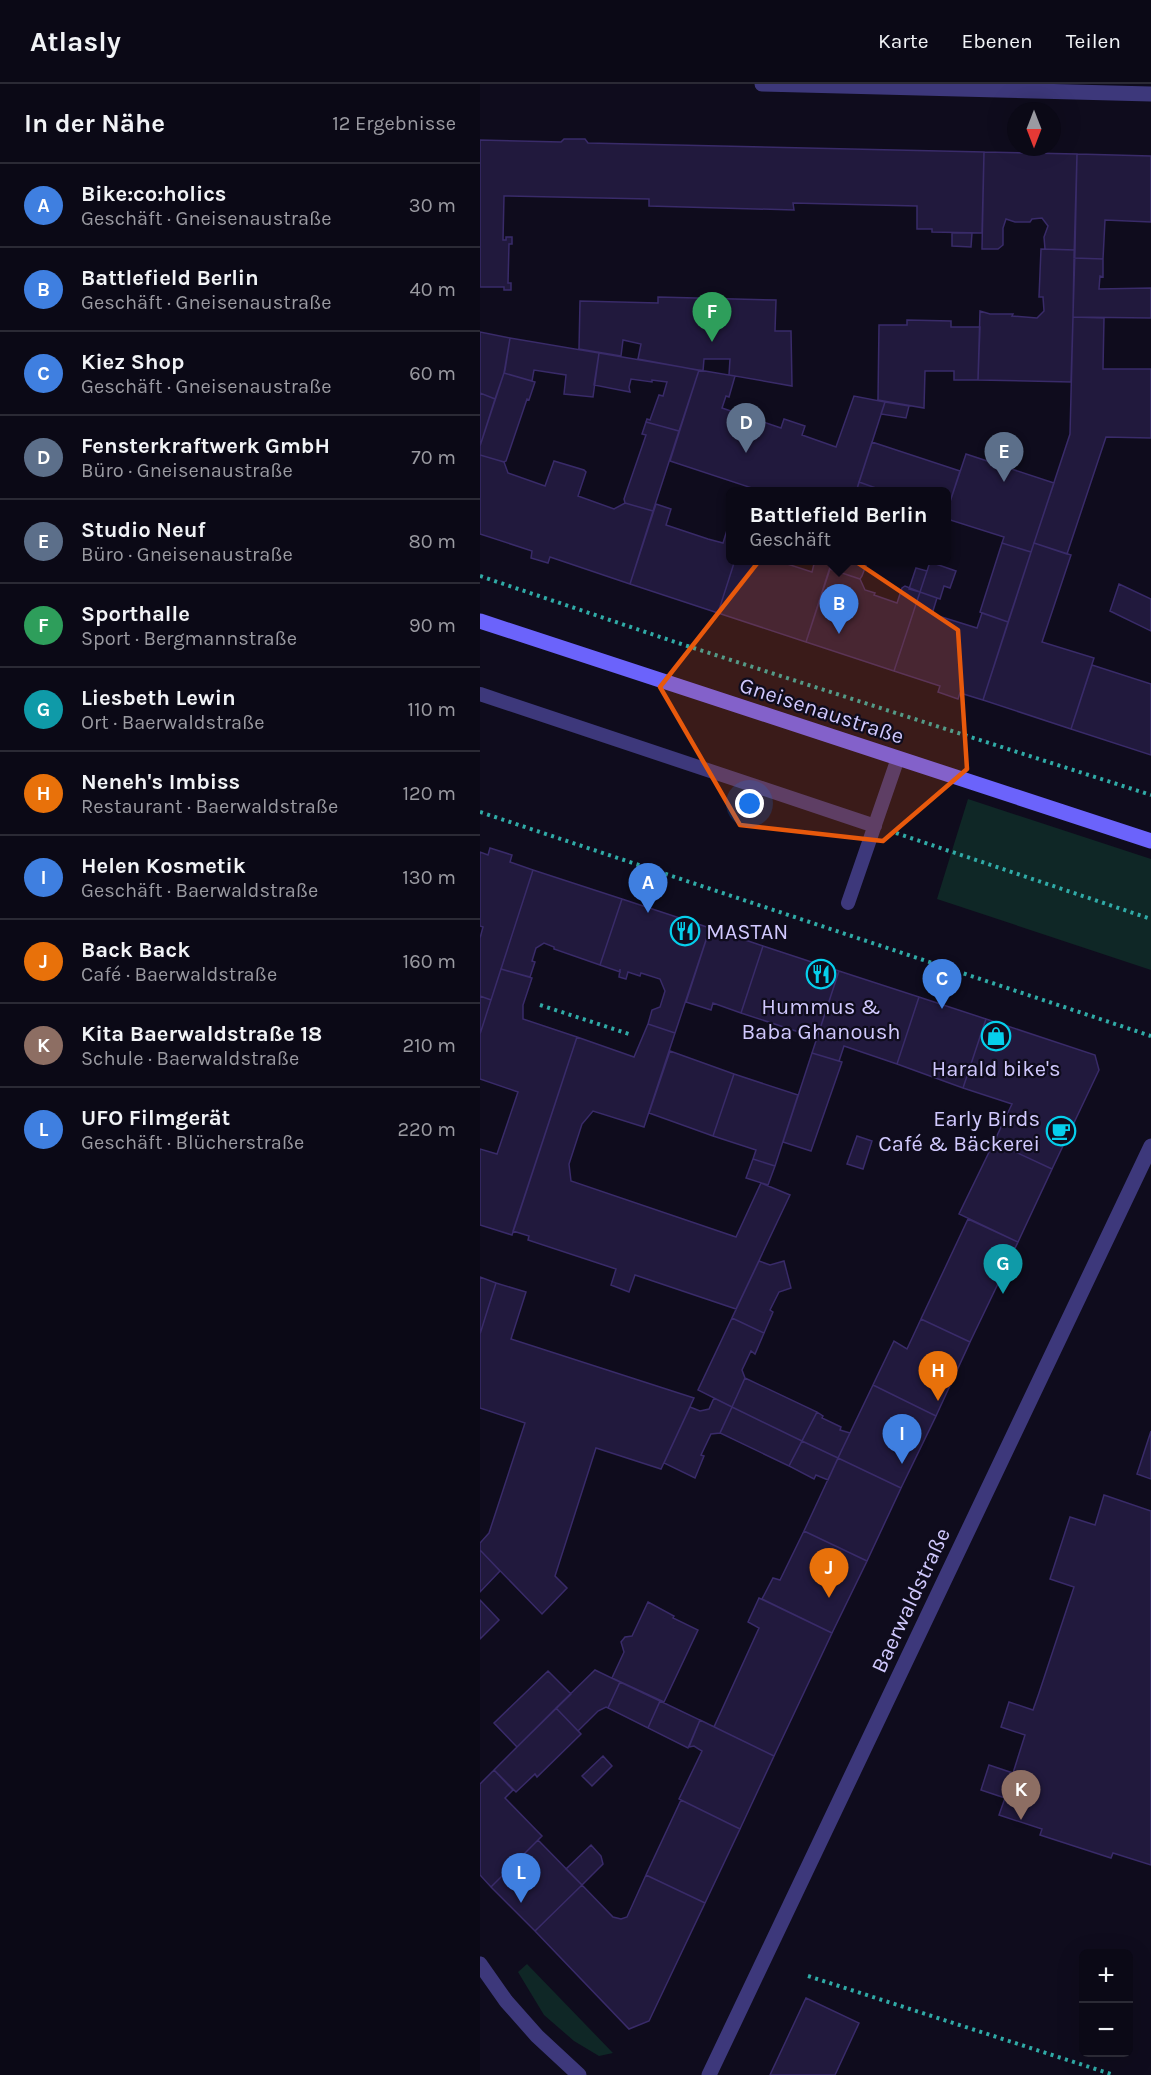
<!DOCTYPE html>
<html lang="de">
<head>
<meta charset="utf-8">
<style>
	:root { --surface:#0b0916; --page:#191723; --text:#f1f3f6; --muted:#9a9aa1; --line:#2b2a35; --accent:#06cfec }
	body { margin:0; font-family:Karla,sans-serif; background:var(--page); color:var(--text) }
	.controls { position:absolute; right:18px; bottom:18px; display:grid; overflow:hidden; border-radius:9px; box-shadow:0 6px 24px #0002 }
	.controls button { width:54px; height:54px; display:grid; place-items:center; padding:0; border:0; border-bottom:2px solid var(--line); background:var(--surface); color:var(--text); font:30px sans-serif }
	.compass { position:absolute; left:527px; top:18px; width:54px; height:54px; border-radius:50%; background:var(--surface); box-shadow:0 6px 24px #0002; rotate:180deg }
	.you { position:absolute; left:270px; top:720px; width:21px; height:21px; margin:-15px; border:4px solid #fff; border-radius:50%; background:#1a73e8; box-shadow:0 0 0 9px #1a73e833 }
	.badge { display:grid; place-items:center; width:39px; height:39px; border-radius:50%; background:var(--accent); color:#fff; font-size:20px; font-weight:700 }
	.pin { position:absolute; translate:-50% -50px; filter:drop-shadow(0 2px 3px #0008) }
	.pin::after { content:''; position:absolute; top:32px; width:21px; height:18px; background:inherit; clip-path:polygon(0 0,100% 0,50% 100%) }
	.popup { position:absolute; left:246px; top:403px; width:225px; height:78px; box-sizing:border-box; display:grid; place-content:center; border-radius:9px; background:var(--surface); filter:drop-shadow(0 2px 4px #0005); font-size:20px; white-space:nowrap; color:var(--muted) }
	.popup b { font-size:22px; color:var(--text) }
	.popup::after { content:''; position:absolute; left:50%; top:100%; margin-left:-12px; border:12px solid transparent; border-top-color:var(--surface) }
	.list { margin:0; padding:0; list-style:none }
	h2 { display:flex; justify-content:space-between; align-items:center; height:78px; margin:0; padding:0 24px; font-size:26px }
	h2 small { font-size:20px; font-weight:400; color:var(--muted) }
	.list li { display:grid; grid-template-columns:39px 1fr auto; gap:18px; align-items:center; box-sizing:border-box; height:84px; padding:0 24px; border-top:2px solid var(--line) }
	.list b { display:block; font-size:22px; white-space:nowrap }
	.list p { margin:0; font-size:20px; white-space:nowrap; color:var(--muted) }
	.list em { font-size:20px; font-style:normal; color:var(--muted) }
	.map { position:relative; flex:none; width:671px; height:1991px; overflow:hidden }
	header { display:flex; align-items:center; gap:36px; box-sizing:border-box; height:84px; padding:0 30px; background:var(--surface); border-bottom:2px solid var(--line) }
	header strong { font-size:28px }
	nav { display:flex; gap:33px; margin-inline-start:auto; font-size:21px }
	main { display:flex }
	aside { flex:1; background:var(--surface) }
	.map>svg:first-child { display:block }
	.green { fill:#0f2726 }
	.building { fill:#21193d; stroke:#392b69; stroke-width:1.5 }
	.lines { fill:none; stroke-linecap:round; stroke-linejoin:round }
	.path { stroke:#30aba7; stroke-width:4; stroke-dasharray:3 4.5; stroke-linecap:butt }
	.service { stroke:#3d387b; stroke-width:14 }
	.minor { stroke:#3d387b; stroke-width:15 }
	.tertiary { stroke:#3d387b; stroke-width:15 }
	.secondary { stroke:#6b63fb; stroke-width:15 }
	.marked { fill:#e8590c; fill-opacity:0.2; stroke:#e8590c; stroke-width:4.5; stroke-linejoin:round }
	.labels { text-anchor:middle; stroke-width:4.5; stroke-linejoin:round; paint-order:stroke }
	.street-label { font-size:22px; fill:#d1c9fe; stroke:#0f0c1d }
	.poi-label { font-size:22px; fill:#d1c9fe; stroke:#0f0c1d }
</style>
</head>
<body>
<header>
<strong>Atlasly</strong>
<nav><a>Karte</a><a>Ebenen</a><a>Teilen</a></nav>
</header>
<main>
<aside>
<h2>In der Nähe<small>12 Ergebnisse</small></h2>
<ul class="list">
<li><span class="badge" style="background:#3f7fe0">A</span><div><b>Bike:co:holics</b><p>Geschäft · Gneisenaustraße</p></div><em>30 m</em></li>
<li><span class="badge" style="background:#3f7fe0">B</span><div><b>Battlefield Berlin</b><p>Geschäft · Gneisenaustraße</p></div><em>40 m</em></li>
<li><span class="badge" style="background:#3f7fe0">C</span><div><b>Kiez Shop</b><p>Geschäft · Gneisenaustraße</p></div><em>60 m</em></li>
<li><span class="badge" style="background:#5c6f8a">D</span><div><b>Fensterkraftwerk GmbH</b><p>Büro · Gneisenaustraße</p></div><em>70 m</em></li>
<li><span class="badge" style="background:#5c6f8a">E</span><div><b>Studio Neuf</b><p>Büro · Gneisenaustraße</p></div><em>80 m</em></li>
<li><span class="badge" style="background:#2e9e5b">F</span><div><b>Sporthalle</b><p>Sport · Bergmannstraße</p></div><em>90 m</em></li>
<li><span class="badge" style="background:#0f9aa8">G</span><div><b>Liesbeth Lewin</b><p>Ort · Baerwaldstraße</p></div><em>110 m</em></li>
<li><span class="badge" style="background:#e8710a">H</span><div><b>Neneh's Imbiss</b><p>Restaurant · Baerwaldstraße</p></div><em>120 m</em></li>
<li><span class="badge" style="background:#3f7fe0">I</span><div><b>Helen Kosmetik</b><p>Geschäft · Baerwaldstraße</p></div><em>130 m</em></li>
<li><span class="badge" style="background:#e8710a">J</span><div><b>Back Back</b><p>Café · Baerwaldstraße</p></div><em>160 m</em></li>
<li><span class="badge" style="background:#8d6e63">K</span><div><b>Kita Baerwaldstraße 18</b><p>Schule · Baerwaldstraße</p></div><em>210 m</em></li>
<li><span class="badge" style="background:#3f7fe0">L</span><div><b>UFO Filmgerät</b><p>Geschäft · Blücherstraße</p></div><em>220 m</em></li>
</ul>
</aside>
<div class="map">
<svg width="671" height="1991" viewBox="0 0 671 1991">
	<rect width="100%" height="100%" fill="#0f0c1d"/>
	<!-- green -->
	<path class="green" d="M488 715 671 775V886L457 815Z
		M47 1880 133 1969 119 1972 94 1957 64 1931 38 1888Z"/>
	<!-- building -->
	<path class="building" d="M84 55H105L108 59 504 68 502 149 452 148V145H437V122L313 119 314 126 169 122V115L24 112 23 156H26V153H32V160H29L28 199H31V206H24V203H0V56L81 58Z
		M504 68 597 70 595 166 565 165 564 153 568 142 562 134 552 135 550 138H535L526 135 523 144V161L518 165H502Z
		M597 70 671 72V138L625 136 623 175 594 174Z
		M472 149H492L491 163 472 162Z
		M561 165 595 166 591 298 498 296 500 227 510 230H533L532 232 557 234 564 227 563 213H559Z
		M594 174 623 175V193L620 192 619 205 671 204V234L593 233Z
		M178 213 296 216 295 247H311L312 302 249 291 250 275H224L223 287 158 275 161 260 143 256 141 272 99 265 100 217 178 219Z
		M593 233 624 234 623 285H671V354L626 353 587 470 554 459 590 350Z
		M427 236 471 237V243H500L498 296H474V287H445L444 324 398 316 399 241H427Z
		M0 248 30 254 25 286 15 315 0 309Z
		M30 254 119 269 113 313 84 310 86 291 54 286 52 297 24 289Z
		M119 269 219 286 199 347 166 338 167 335 170 336 179 311 183 312 187 298 172 296V298L151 295 149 303 150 308 114 301Z
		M219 286 255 292 249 313 246 312 242 324 301 344 304 335 325 342 322 351 356 363 374 312 405 318 376 408H284L190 377Z
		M24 289 55 298 49 316 47 315 26 377 24 378 0 371V362Z
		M0 309 15 315 0 362Z
		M405 318 429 322 426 334 401 330Z
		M166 338 199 347 173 427 145 419 144 415 166 351 162 350Z
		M392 358 480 387 467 427V408H407L379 398Z
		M486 370 574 399 551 468 522 459 524 453 467 435V427Z
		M0 371 24 378 28 389 65 402 74 377 104 386 106 388 98 412 134 425 145 419 173 427 150 500 70 473 68 479 51 474 52 467 0 450Z
		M379 398 407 408H376Z
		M176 420 191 425 186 441 228 455 243 459 248 443 251 444V476H255L238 529 150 500Z
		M522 459 551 468 528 538 500 528Z
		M554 459 591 471 562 558 614 574 591 645 503 616Z
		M255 476H295L332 488 335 476 352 477 326 558 238 529Z
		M388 476 382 492 380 495 350 485 353 476Z
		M450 478 476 487 470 504 464 502 460 515 440 508Z
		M436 484 447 487 440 508 429 505Z
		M350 485 380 495 385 506 395 509 394 511 417 519 422 504 425 502 440 508 414 587 326 558Z
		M639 500 671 515V547L630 527Z
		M440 508 457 514 452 530 497 544 502 529 528 538 503 616 480 609 478 615 458 608 460 602 414 587Z
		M612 581 671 600V671L591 645Z
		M10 764 32 771 30 778 53 786 11 916 0 912V854L3 843 0 842V768L8 771Z
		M53 786 142 815 120 881 74 865V863L64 859 56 864 52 877 55 878 50 893 21 885Z
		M142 815 230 844 195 949 168 940 172 926 180 923 185 907 180 895 161 889 160 892 148 888 146 895 139 893 140 885V888L120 881Z
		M230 844 283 862 261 929 233 919 231 926 206 918Z
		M283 862 359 887 337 954 261 929Z
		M21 885 52 894 43 921V935L97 953 32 1151 0 1141V1065L17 1070 38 1008 0 995V950Z
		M359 887 439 913 417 980 364 962 359 977 332 969Z
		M0 912 11 916 0 950Z
		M439 913 506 935 483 1004 417 980Z
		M506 935 615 971 619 986 572 1085 514 1058 532 1020 483 1004Z
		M168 940 195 949 164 1043 113 1027 102 1040 89 1080 91 1097 256 1153 281 1099 310 1111 256 1225 155 1191 149 1208 131 1201 136 1185 48 1156 49 1152 33 1147 97 953 154 973Z
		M190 967 254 990 233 1052 169 1029Z
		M332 969 362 978 331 1067 303 1058Z
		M254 990 318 1011 295 1082 273 1075 276 1066 233 1052Z
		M377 1052 392 1057 383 1085 367 1080Z
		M514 1058 572 1085 538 1158 479 1130Z
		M273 1075 295 1082 288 1101 266 1094Z
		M488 1135 538 1158 490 1258 441 1235Z
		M279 1177 290 1181 304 1177 311 1204 299 1208 290 1226 293 1228 284 1249 252 1234Z
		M0 1193 16 1199 0 1250Z
		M16 1199 46 1208 31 1255 214 1314 181 1385 116 1364 75 1492 87 1504 62 1530 0 1466V1459L9 1449 45 1339 0 1324V1250Z
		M252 1234 284 1249 275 1270 271 1267 262 1286 265 1294 252 1323 218 1306Z
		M441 1235 490 1258 456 1332 393 1301 414 1257 427 1265Z
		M265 1294 337 1328 322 1357 252 1323Z
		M393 1301 456 1332 421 1404 358 1374Z
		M234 1314 252 1323 240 1349 231 1350 221 1371 224 1372 215 1394 184 1379 210 1323 220 1327 229 1325Z
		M252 1323 322 1357 309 1382 240 1349Z
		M337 1328 343 1332 342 1334 361 1343 360 1346 370 1349 358 1374 322 1357Z
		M671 1347V1395L657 1390Z
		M322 1357 358 1374 348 1396 336 1391 334 1395 309 1382Z
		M358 1374 421 1404 387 1477 324 1447Z
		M624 1411 671 1427V1781L633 1769 631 1774 560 1751 562 1745 519 1731 525 1714 501 1706 509 1681 533 1689 545 1651 521 1643 529 1618 553 1626 559 1609 594 1503 570 1495 590 1433 615 1441Z
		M324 1447 387 1477 352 1549 282 1515 293 1494 300 1496Z
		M0 1466 20 1487 0 1508Z
		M279 1514 352 1549 294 1672 234 1643 279 1544 268 1538Z
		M0 1516 19 1536 0 1555Z
		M168 1518 194 1532 193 1534 218 1546 184 1618 132 1594 144 1568 141 1558 145 1553 152 1552Z
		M115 1586 140 1598 128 1624 126 1623 118 1627 98 1647 76 1624Z
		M68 1587 91 1610 37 1663 14 1639Z
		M140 1598 180 1617 168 1644 128 1624Z
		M180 1617 220 1636 208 1664 168 1644Z
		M76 1624 101 1650 57 1693 55 1690 36 1708 14 1686Z
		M220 1636 294 1672 260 1745 199 1715 222 1667 214 1662 209 1663Z
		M123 1672 132 1682 112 1702 102 1692Z
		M14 1686 33 1706 25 1714 62 1752 11 1803 0 1791V1700Z
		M201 1716 260 1745 225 1819 166 1791Z
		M58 1756 102 1801 55 1847 11 1803Z
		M111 1761 121 1772 123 1780 102 1801 86 1785Z
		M166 1791 225 1819 169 1937 149 1945 55 1847 102 1801 133 1833 141 1835 147 1833Z
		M326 1914 379 1939 355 1991H290Z"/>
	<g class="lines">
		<!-- path -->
		<path class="path" d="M0 492 195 558 671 711
			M0 728 671 952
			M416 749 671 835
			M60 921 149 950
			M328 1892 634 1991"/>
		<!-- service -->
		<path class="service" d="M0 610 395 742
			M368 819 418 674"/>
		<!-- minor -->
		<path class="minor" d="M282 0 671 10
			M0 1880 26 1917 57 1952 99 1991"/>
		<!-- tertiary -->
		<path class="tertiary" d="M229 1991 671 1062"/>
		<!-- secondary -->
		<path class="secondary" d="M0 537 671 757"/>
	</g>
	<!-- marked area -->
	<path class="marked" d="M312 435 478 546 487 685 403 757 260 741 180 603Z"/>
	<!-- icons -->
	<defs>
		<g id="restaurant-ring" transform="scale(1.5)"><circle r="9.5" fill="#0f0c1d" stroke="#06cfec" stroke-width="1.5"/><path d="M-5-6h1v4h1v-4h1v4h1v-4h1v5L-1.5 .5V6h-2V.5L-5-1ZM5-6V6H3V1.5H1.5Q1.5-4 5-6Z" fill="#06cfec"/></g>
		<g id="shop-ring" transform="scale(1.5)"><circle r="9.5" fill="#0f0c1d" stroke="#06cfec" stroke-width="1.5"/><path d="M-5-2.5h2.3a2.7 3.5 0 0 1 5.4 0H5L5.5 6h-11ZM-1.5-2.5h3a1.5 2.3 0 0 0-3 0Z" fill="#06cfec"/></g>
		<g id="cafe-ring" transform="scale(1.5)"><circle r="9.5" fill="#0f0c1d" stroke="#06cfec" stroke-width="1.5"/><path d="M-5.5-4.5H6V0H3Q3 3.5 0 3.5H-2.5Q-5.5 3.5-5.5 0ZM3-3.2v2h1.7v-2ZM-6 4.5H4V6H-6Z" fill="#06cfec"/></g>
	</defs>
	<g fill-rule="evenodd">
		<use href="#restaurant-ring" x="205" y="847"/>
		<use href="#restaurant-ring" x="341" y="890"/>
		<use href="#shop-ring" x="516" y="952"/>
		<use href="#cafe-ring" x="581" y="1047"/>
	</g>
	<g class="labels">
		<!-- street labels -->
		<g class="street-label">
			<text transform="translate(342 626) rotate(18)" y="8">Gneisenaustraße</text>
			<text transform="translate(430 1516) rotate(-65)" y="8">Baerwaldstraße</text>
		</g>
		<!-- poi labels -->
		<g class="poi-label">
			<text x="226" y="855" text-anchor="start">MASTAN</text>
			<text x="341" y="930">Hummus &amp;<tspan x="341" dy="25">Baba Ghanoush</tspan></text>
			<text x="516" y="992">Harald bike's</text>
			<text x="560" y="1042" text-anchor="end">Early Birds<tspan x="560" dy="25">Café &amp; Bäckerei</tspan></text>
		</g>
	</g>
</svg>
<div class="controls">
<button>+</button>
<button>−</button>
</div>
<svg class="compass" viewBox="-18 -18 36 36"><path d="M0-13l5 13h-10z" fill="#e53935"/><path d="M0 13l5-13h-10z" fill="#9a9aa1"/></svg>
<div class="you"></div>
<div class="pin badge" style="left:168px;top:829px;background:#3f7fe0">A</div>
<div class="pin badge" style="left:359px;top:550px;background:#3f7fe0">B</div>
<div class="popup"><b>Battlefield Berlin</b>Geschäft</div>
<div class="pin badge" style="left:462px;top:925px;background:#3f7fe0">C</div>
<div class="pin badge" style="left:266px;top:369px;background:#5c6f8a">D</div>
<div class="pin badge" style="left:524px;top:398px;background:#5c6f8a">E</div>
<div class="pin badge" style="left:232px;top:258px;background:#2e9e5b">F</div>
<div class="pin badge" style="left:523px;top:1210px;background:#0f9aa8">G</div>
<div class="pin badge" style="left:458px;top:1317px;background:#e8710a">H</div>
<div class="pin badge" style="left:422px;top:1380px;background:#3f7fe0">I</div>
<div class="pin badge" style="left:349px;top:1514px;background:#e8710a">J</div>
<div class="pin badge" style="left:541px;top:1736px;background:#8d6e63">K</div>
<div class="pin badge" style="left:41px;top:1819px;background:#3f7fe0">L</div>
</div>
</main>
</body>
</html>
